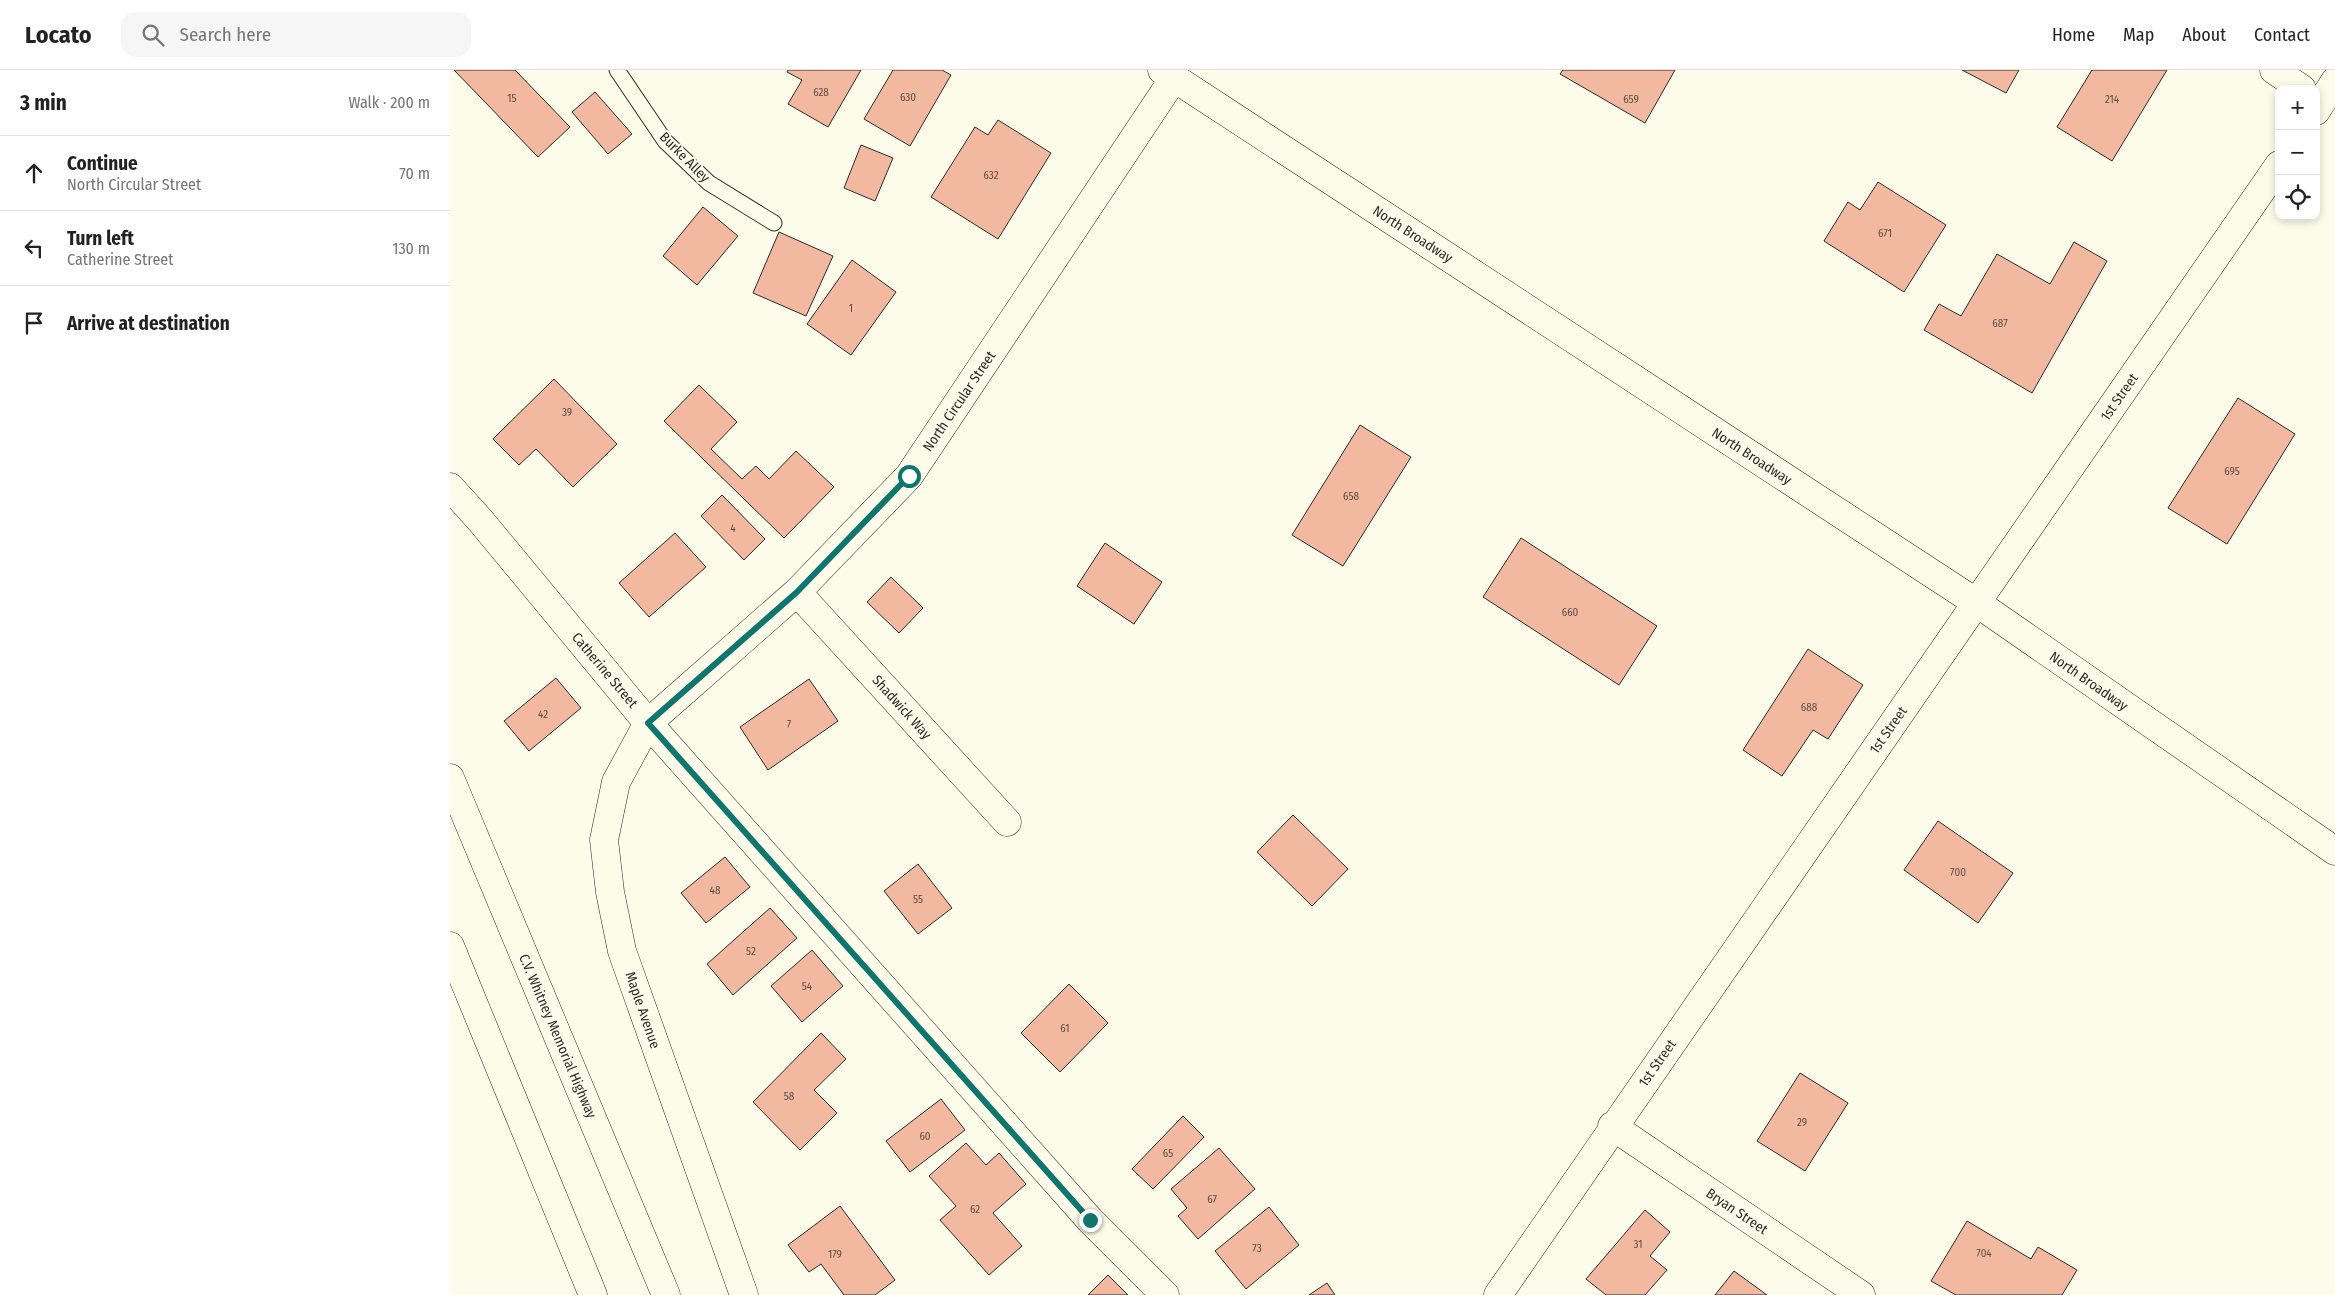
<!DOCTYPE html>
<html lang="en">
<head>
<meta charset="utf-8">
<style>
	:root { --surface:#fff; --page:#f6f6f6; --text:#222; --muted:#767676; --line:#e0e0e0 }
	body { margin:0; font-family:"Fira Sans Condensed",sans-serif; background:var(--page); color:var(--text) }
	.controls { position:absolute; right:15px; top:15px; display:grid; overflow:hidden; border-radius:10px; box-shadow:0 2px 8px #0003 }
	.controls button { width:45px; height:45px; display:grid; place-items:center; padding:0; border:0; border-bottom:1px solid var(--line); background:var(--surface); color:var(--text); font:25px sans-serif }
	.stop { position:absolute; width:15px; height:15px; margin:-11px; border:4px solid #0f766e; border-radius:50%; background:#fff }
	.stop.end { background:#0f766e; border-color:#fff; box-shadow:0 1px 5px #0008 }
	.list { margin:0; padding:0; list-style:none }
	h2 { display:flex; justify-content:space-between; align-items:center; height:65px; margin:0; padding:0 20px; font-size:21px }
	h2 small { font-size:16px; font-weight:400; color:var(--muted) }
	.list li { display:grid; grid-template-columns:32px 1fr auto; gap:15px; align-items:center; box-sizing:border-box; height:75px; padding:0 20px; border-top:1px solid var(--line) }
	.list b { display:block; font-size:19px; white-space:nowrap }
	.list p { margin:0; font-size:16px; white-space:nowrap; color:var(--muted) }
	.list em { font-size:16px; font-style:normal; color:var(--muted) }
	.icon { flex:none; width:28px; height:28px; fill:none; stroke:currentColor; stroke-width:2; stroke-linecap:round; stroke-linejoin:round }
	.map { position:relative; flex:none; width:1885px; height:1225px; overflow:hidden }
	header { display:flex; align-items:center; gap:30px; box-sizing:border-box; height:70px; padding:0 25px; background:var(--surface); border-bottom:1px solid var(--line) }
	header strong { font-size:24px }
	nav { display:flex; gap:28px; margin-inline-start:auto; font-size:18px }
	.search { width:350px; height:45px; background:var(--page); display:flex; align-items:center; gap:12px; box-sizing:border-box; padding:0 18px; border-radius:15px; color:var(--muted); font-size:19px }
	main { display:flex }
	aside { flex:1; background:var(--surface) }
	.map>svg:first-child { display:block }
	.building { fill:#f2b8a0; stroke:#2b2b2b }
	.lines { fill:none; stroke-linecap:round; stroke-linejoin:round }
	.service-casing { stroke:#2b2b2b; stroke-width:17 }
	.minor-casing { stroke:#2b2b2b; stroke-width:29 }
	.tertiary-casing { stroke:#2b2b2b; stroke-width:29 }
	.trunk-casing { stroke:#2b2b2b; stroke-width:29 }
	.service { stroke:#fdfbea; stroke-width:15 }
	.minor { stroke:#fdfbea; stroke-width:28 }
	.tertiary { stroke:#fdfbea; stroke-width:28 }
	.trunk { stroke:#fdfbea; stroke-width:28 }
	.route { stroke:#0f766e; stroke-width:6 }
	.labels { text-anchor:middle; stroke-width:4; stroke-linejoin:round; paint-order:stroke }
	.number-label { font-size:11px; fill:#5d4e48 }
	.street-label { font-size:14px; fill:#2b2b2b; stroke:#fdfbea }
</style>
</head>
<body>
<header>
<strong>Locato</strong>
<div class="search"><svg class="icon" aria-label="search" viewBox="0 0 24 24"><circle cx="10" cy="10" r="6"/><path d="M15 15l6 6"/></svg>Search here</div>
<nav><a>Home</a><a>Map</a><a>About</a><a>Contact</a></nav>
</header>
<main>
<aside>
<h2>3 min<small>Walk · 200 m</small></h2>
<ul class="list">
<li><svg class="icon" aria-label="ahead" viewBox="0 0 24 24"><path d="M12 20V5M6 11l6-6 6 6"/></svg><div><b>Continue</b><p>North Circular Street</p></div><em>70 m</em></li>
<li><svg class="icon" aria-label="left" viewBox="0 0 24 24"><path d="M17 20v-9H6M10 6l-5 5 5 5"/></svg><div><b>Turn left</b><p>Catherine Street</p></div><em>130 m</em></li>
<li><svg class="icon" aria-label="arrive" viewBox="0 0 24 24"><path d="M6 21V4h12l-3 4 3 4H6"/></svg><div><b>Arrive at destination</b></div></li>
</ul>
</aside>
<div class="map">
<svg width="1885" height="1225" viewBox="0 0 1885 1225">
	<rect width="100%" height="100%" fill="#fdfbea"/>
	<!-- building -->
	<path class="building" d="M4 0H65L120 57 88 87Z
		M338 0H411L378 57 338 34 352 10 337 2Z
		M443 0H492L501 5 460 76 414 49Z
		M1113 0H1225L1195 53 1110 4Z
		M1512 0H1569L1556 23Z
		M1642 0H1717L1662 91 1607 57Z
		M145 22 182 64 158 84 122 42Z
		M548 50 601 83 548 169 481 127 525 57 538 65Z
		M411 75 443 88 425 131 394 118Z
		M1428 112 1496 155 1454 222 1374 171 1398 132 1410 140Z
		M253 137 288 166 247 215 213 186Z
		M329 162 383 186 356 246 303 223Z
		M1624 172 1657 191 1582 323 1474 260 1489 234 1511 246 1547 184 1600 214Z
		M402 190 446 222 401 285 357 254Z
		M104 309 167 374 123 417 86 379 69 395 43 369Z
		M249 315 287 352 261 379 292 409 306 396 319 409 346 381 384 417 334 468 214 351Z
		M1788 328 1845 364 1777 474 1718 438Z
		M910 355 961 387 893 496 842 465Z
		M272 425 315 469 294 490 251 446Z
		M225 463 256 497 199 547 169 513Z
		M1071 468 1207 556 1169 615 1033 527Z
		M655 473 712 512 684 554 627 516Z
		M441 507 473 538 449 563 417 532Z
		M1358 579 1413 615 1378 669 1363 660 1332 706 1293 680Z
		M106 608 131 638 79 681 54 651Z
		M359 609 388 651 318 700 290 657Z
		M843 745 898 799 862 836 807 782Z
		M1488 751 1563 803 1528 853 1454 800Z
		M275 787 300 817 256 853 231 823Z
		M468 794 502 838 468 864 434 821Z
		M320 838 347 868 283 925 257 894Z
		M362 880 393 916 352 952 321 916Z
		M619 914 658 953 610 1002 571 963Z
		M371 963 396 989 364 1020 387 1043 350 1080 303 1032Z
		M1350 1003 1398 1033 1355 1101 1307 1071Z
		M491 1029 515 1060 460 1102 436 1071Z
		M733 1046 754 1067 703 1119 682 1099Z
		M516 1073 536 1095 549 1083 576 1114 543 1143 572 1176 539 1205 490 1150 506 1136 479 1106Z
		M769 1078 805 1119 748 1169 728 1146 737 1138 721 1119Z
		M390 1136 445 1210 425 1225H394L371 1194 359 1202 338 1175Z
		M819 1137 849 1175 796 1219 765 1181Z
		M1195 1140 1220 1162 1200 1186 1217 1200 1195 1225H1156L1136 1209Z
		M1517 1151 1581 1189 1588 1177 1627 1200 1612 1225H1506L1481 1211Z
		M1284 1201 1317 1225H1265Z
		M658 1205 678 1225H638Z
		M877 1213 885 1225H859Z"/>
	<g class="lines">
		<!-- service casing -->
		<g class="service-casing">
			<path id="service" d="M167 0 215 71 259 113 324 153"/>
		</g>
		<!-- minor casing -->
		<g class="minor-casing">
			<path id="minor" d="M1824 0 1852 19
				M1866 41 1885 11
				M0 417 30 450 198 653 640 1150 715 1225
				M347 522 557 752
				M1162 1056 1411 1225
				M294 1225 172 881 160 822 154 770 166 712 198 653 347 522 459 406 724 8
				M1048 1225 1829 95"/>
		</g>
		<!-- tertiary casing -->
		<g class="tertiary-casing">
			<path id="tertiary" d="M712 0 1527 533 1885 781"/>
		</g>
		<!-- trunk casing -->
		<g class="trunk-casing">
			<path id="trunk" d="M0 708 216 1225
				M0 876 143 1225"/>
		</g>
		<!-- service -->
		<use href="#service" class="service"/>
		<!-- minor -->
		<use href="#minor" class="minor"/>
		<!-- tertiary -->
		<use href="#tertiary" class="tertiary"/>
		<!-- trunk -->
		<use href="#trunk" class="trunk"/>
	</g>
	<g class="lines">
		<!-- route -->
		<path class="route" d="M459 406 347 522 198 653 640 1150"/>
	</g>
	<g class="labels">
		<!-- number labels -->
		<g class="number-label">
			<text x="371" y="26">628</text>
			<text x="458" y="31">630</text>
			<text x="62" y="32">15</text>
			<text x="1181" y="33">659</text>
			<text x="1662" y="33">214</text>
			<text x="541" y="109">632</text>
			<text x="1435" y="167">671</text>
			<text x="401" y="242">1</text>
			<text x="1550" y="257">687</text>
			<text x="117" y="346">39</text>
			<text x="1782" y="405">695</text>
			<text x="901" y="430">658</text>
			<text x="283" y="462">4</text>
			<text x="1120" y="546">660</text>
			<text x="1359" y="641">688</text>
			<text x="93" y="648">42</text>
			<text x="339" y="658">7</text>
			<text x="1508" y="806">700</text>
			<text x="265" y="824">48</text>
			<text x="468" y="833">55</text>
			<text x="301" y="885">52</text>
			<text x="357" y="920">54</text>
			<text x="615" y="962">61</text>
			<text x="339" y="1030">58</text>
			<text x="1352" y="1056">29</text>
			<text x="475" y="1070">60</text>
			<text x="718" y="1087">65</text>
			<text x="762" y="1133">67</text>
			<text x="525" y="1143">62</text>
			<text x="1188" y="1178">31</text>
			<text x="807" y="1182">73</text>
			<text x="1534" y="1187">704</text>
			<text x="385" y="1188">179</text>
		</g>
		<!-- street labels -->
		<g class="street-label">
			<text transform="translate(235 87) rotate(45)" y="5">Burke Alley</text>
			<text transform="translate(963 164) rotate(33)" y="5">North Broadway</text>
			<text transform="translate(1669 327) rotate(-55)" y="5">1st Street</text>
			<text transform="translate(509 331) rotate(-56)" y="5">North Circular Street</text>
			<text transform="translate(1302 386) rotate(33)" y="5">North Broadway</text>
			<text transform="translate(155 600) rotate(50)" y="5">Catherine Street</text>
			<text transform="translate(1639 611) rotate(35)" y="5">North Broadway</text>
			<text transform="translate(452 637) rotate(48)" y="5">Shadwick Way</text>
			<text transform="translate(1438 660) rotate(-55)" y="5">1st Street</text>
			<text transform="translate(193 940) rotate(71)" y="5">Maple Avenue</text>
			<text transform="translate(108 966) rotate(67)" y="5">C.V. Whitney Memorial Highway</text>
			<text transform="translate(1207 993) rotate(-55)" y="5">1st Street</text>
			<text transform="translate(1287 1141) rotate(34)" y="5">Bryan Street</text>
		</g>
	</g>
</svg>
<div class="controls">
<button>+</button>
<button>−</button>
<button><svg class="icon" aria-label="locate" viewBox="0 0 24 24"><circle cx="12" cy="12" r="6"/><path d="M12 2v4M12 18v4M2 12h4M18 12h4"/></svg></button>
</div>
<div class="stop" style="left:459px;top:406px"></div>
<div class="stop end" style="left:640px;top:1150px"></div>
</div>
</main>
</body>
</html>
